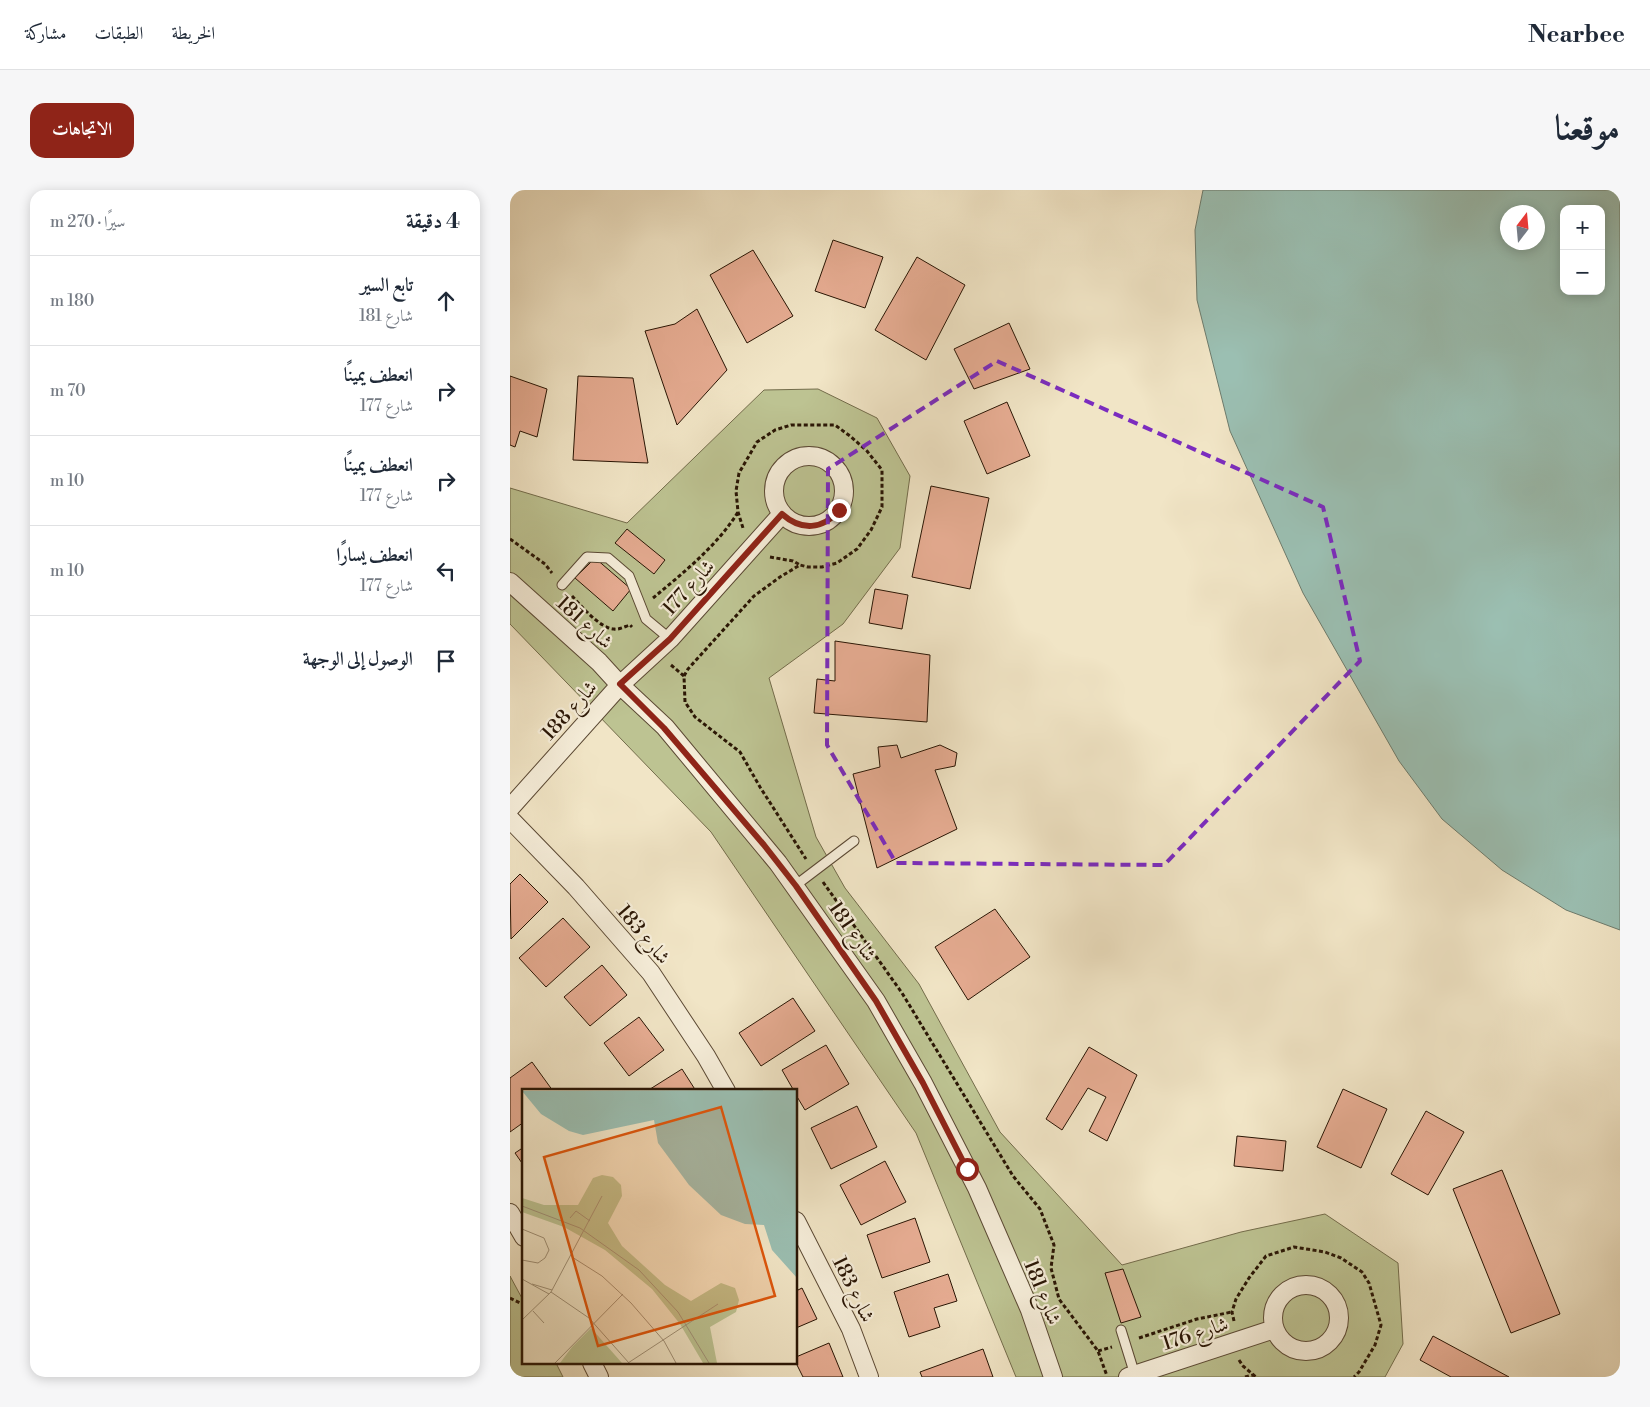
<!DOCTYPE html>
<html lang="ar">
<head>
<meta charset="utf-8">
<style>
	:root { --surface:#fff; --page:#f6f6f7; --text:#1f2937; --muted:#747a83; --line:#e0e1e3; --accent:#8f2418 }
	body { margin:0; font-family:"Libre Bodoni",Amiri,serif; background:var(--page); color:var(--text); direction:rtl }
	.controls { position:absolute; right:15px; top:15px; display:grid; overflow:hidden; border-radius:10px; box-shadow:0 2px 12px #0003 }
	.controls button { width:45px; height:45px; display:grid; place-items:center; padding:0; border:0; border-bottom:1px solid var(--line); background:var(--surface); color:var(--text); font:25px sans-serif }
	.compass { position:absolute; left:990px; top:15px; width:45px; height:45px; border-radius:50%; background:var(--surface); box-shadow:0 2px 12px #0003; rotate:16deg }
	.stop { position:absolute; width:15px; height:15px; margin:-11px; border:4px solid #8f2418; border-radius:50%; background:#fff }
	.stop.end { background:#8f2418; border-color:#fff; box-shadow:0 1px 5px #0008 }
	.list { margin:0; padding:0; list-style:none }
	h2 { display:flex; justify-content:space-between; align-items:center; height:65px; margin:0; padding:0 20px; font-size:21px }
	h2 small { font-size:16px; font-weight:400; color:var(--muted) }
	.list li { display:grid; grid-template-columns:32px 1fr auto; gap:15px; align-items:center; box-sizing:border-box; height:90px; padding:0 20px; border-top:1px solid var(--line) }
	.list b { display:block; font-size:19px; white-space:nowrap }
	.list p { margin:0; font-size:16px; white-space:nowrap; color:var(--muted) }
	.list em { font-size:16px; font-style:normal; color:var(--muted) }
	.icon { flex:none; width:28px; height:28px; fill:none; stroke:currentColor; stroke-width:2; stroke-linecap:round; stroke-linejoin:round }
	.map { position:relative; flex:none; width:1110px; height:1187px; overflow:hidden; direction:ltr; border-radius:15px }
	header { display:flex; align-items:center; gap:30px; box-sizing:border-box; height:70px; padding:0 25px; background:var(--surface); border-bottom:1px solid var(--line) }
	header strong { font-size:24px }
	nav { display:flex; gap:28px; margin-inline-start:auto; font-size:18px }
	.intro { display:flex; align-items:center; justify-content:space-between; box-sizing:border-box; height:120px; padding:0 30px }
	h1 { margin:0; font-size:35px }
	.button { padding:12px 22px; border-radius:15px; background:var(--accent); color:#fff; font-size:18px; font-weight:700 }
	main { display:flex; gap:30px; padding:0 30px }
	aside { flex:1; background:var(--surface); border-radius:15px; box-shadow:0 2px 12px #0003 }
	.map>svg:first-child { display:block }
	.green { fill:#bdc392; stroke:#736c4b }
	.water { fill:#9bbfb2; stroke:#6d7b6c; fill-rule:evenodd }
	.building { fill:#e6ac92; stroke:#291504 }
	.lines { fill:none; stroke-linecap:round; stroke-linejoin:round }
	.service-casing { stroke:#5b4934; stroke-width:11 }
	.minor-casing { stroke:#5b4934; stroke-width:20 }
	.path { stroke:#291504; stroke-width:3; stroke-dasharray:4 2.5; stroke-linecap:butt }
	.service { stroke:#f6eeda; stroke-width:9 }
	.minor { stroke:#f6eeda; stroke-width:18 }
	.route { stroke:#8f2418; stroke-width:6 }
	.marked { fill:none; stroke:#7b2cbf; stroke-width:4; stroke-dasharray:10 6; stroke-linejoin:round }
	.labels { text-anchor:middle; stroke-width:4.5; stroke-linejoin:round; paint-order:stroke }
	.street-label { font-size:20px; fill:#291504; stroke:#f6eeda }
	.inset-road { fill:none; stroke:#a19278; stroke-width:1 }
	.view { fill:#de560c; fill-opacity:0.15; stroke:#de560c; stroke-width:2.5 }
	.inset-edge { fill:none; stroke:#291504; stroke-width:2.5 }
</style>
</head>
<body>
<header>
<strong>Nearbee</strong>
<nav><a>الخريطة</a><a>الطبقات</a><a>مشاركة</a></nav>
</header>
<div class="intro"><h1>موقعنا</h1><a class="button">الاتجاهات</a></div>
<main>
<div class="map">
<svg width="1110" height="1187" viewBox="0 0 1110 1187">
	<rect width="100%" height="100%" fill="#f1e5c6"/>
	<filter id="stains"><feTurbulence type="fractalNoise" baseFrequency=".004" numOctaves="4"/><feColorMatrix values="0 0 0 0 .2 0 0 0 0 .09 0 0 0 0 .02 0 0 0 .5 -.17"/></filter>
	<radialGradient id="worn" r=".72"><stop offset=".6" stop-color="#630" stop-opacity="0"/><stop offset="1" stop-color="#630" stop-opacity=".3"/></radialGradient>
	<!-- green -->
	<path class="green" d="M308 199 367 228 400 286 390 358 333 434 259 488 306 647 335 698 409 794 490 942 612 1075 731 1042 815 1024 888 1073 893 1154 875 1187H506L406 943 201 642 0 434V298L117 333 254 200Z
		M0 1086 14 1112V1173H46L53 1187H0Z"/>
	<!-- water -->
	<path class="water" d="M693 0H1110V740L1056 720 992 680 932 629 889 571 793 403 720 241 687 110 685 40ZM1054 19H1091V101H1054ZM998 22H1028V52H998Z"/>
	<!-- building -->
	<path class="building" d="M323 50 373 67 355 118 305 101Z
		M243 60 283 126 237 153 200 85Z
		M407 67 455 95 416 170 365 140Z
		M187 119 217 180 167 235 135 141 165 134Z
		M499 133 520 179 464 199 444 159Z
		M0 186 37 199 27 247 10 241 5 257 0 255Z
		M68 186 123 188 138 273 63 270Z
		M497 212 520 266 477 284 454 231Z
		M421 296 479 308 460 399 402 387Z
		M117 339 155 370 144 384 105 353Z
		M85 368 121 399 103 421 65 388Z
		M365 399 398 405 392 439 359 433Z
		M325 451 420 465 417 532 304 523 307 489 325 491Z
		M387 555 391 568 430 555 447 563 445 576 425 580 447 639 367 678 343 584 370 577 368 557Z
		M10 684 38 712 1 749 0 694Z
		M485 719 520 767 458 810 425 757Z
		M53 728 80 757 36 797 9 768Z
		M92 775 117 805 80 836 54 807Z
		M283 808 305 841 251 876 229 843Z
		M129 827 154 860 119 886 94 853Z
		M316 855 339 894 295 920 286 905V901H284L272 880Z
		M579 857 627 885 597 951 579 941 596 907 578 898 552 940 536 929Z
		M22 872 43 901H14V932L0 942V888Z
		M172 879 186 901H137Z
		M833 899 877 919 851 978 807 957Z
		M347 916 367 957 321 979 301 938Z
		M916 921 954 942 918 1005 881 984Z
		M727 946 776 951 773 981 724 976Z
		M14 957V976L5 963Z
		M375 971 396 1012 351 1035 330 995Z
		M992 980 1050 1124 1001 1143 943 999Z
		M405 1028 420 1072 372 1088 357 1045Z
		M613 1079 631 1127 611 1133 595 1083Z
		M438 1084 447 1111 424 1118 430 1137 399 1147 384 1102Z
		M292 1098 307 1129 286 1138V1101Z
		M923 1146 999 1187H941L910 1170Z
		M319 1153 333 1187H293L286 1173V1167Z
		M473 1159 483 1187H412L410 1182Z"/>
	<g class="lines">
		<!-- service casing -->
		<g class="service-casing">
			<path id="service" d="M52 395 77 367 98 368 119 386 136 429 160 449
				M286 695 344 651
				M611 1140 625 1185"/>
		</g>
		<!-- minor casing -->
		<g class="minor-casing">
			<path id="minor" d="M264 301a35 35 0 1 1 70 0a35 35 0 1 1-70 0Z
				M0 392 89 472 110 495 155 537 268 673 366 811 413 893 467 998 520 1120 543 1187
				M0 618 110 495 160 449 272 324
				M0 629 66 697 141 783 196 866 216 901
				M0 1023 14 1047
				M286 1031 341 1139 359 1187
				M763 1128a33 33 0 1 1 66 0a33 33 0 1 1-66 0Z
				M82 1173 89 1187
				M618 1187 764 1139"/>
		</g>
		<!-- path -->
		<path class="path" d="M0 349 35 374 42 383
			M260 367 283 371 290 375
			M62 406C71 416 91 439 104 439 109 440 116 436 120 435L122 437
			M143 408C172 384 208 355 228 322
			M161 475 174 486 175 512 185 527 230 562 250 597 296 669
			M174 486 178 479 244 406 270 387 290 375 298 377H312L327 373 347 359 361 340 372 317V280L357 261 340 246 325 235H281L265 240 247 252 229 283 226 301 228 322 233 338
			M313 692 392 803 503 986 530 1019 544 1055 541 1078 549 1109 588 1161 597 1186
			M0 1108 14 1115
			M724 1131 722 1122 726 1109 739 1088 756 1066 784 1057 815 1062 831 1068 852 1082 859 1093 871 1135 865 1155 849 1182 844 1187
			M629 1148 687 1129 722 1122
			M588 1161 602 1157
			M729 1170 733 1176 746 1187
			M735 1187 743 1185"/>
		<!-- service -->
		<use href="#service" class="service"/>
		<!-- minor -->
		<use href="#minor" class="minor"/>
	</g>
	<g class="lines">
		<!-- route -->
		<path class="route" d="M329 320C313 340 291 341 272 324L160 449 110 494 154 538 254 655 286 696 366 811 413 893 457 979"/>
	</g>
	<!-- marked area -->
	<path class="marked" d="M487 171 813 317 850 471 654 675 386 673 317 555 318 279Z"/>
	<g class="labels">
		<!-- street labels -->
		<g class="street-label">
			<text transform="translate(178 397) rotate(-48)" y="7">شارع 177</text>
			<text transform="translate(75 432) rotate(42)" y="7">شارع 181</text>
			<text transform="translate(59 520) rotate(-48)" y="7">شارع 188</text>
			<text transform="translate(343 741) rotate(55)" y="7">شارع 181</text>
			<text transform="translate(134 744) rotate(50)" y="7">شارع 183</text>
			<text transform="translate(344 1099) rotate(64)" y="7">شارع 183</text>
			<text transform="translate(533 1102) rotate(68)" y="7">شارع 181</text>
			<text transform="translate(685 1143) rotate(-18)" y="7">شارع 176</text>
		</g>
	</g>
	<!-- overview -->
	<g transform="translate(12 899)">
		<rect width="275" height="275" fill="#f1e5c6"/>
		<path d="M80 86 91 88 99 96 100 107 86 134 100 157 143 196 169 212 199 194 213 199 217 211 214 223 188 238 195 274H181L158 235 130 200 83 161 42 138 0 123V109L22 116H56L71 89ZM69 239 100 274H38L50 258Z" fill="#bdc392"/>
		<path d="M275 1V189L250 161 242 136 223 135 199 126 167 96 136 54 132 31 61 46 47 42 19 25 0 2Z" fill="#9bbfb2"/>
		<path class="inset-road" d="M0 117 58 139 117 181 156 223 187 274M48 129 54 122 68 132M0 140 22 149 27 161 23 169 16 174 0 171M50 168 80 187 109 214 142 252 154 274M0 190 27 205M10 195 30 201M29 203 67 229 107 274M11 222 22 234M0 231 29 203 80 107M33 274 101 205M106 274 196 215"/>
		<path class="view" d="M199 18 253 207 76 257 22 68Z"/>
		<rect width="275" height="275" class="inset-edge"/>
	</g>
	<rect width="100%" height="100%" filter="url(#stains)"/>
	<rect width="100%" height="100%" fill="url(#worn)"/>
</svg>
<div class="controls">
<button>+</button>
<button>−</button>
</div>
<svg class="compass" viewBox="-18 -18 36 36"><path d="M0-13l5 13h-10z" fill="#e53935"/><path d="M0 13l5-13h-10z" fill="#747a83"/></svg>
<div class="stop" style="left:457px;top:979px"></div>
<div class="stop end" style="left:329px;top:320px"></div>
</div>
<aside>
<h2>4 دقيقة<small>سيرًا · 270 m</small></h2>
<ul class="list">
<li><svg class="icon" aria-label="ahead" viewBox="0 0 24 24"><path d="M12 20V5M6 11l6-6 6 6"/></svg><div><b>تابع السير</b><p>شارع 181</p></div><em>180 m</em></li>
<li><svg class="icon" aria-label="right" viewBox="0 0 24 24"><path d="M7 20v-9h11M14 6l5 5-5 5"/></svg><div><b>انعطف يمينًا</b><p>شارع 177</p></div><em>70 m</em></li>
<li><svg class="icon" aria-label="right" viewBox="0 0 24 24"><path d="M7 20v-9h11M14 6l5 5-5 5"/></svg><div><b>انعطف يمينًا</b><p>شارع 177</p></div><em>10 m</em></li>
<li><svg class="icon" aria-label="left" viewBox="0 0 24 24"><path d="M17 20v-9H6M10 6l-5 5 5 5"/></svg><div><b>انعطف يسارًا</b><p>شارع 177</p></div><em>10 m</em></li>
<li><svg class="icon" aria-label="arrive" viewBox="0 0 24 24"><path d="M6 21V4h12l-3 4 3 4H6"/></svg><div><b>الوصول إلى الوجهة</b></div></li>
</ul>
</aside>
</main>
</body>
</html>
